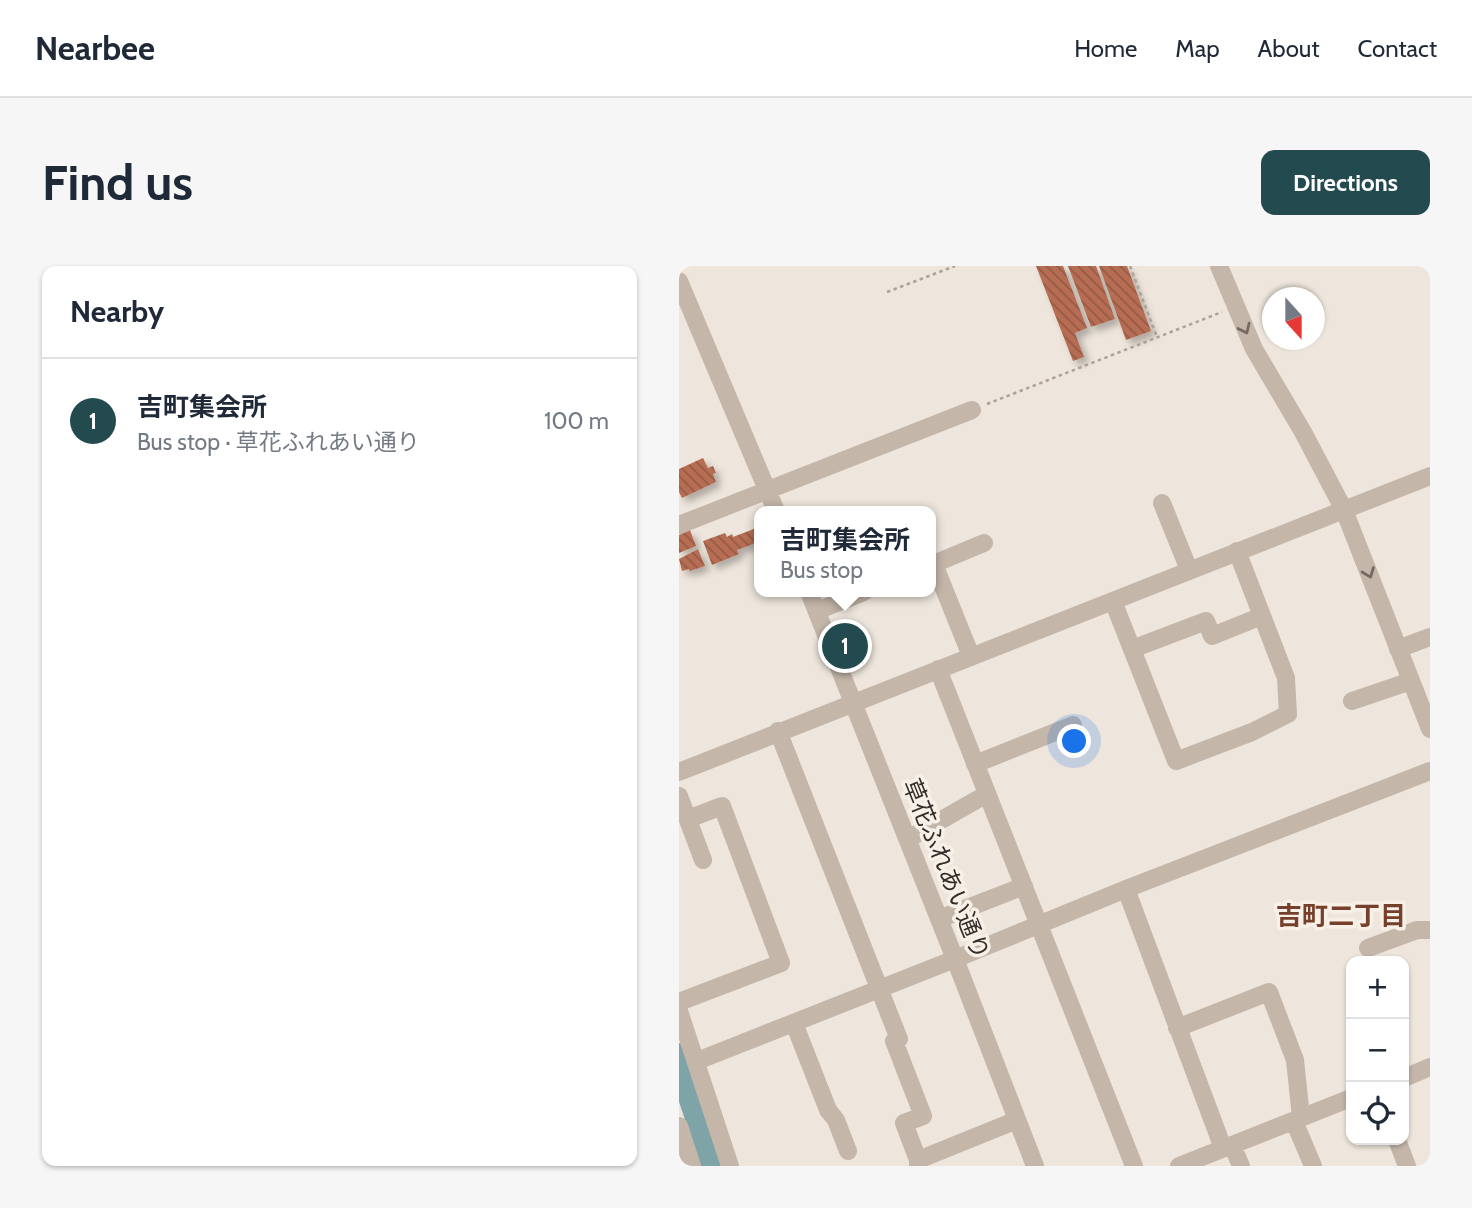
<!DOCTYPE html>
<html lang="en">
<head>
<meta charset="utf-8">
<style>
	:root { --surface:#fff; --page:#f6f6f7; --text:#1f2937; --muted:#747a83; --line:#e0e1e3; --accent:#234a4f }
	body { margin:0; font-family:Cabin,"Noto Sans JP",sans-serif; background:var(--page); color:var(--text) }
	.controls { position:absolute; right:21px; bottom:21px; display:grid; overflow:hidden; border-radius:14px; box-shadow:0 2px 5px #0004 }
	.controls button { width:63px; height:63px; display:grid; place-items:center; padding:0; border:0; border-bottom:2px solid var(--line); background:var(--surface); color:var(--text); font:35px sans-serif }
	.compass { position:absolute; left:583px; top:21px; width:63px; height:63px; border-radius:50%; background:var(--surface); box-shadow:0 2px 5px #0004; rotate:159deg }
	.you { position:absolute; left:396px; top:476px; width:24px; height:24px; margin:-18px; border:5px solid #fff; border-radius:50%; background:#1a73e8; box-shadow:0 0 0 10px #1a73e833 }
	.badge { display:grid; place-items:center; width:46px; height:46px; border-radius:50%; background:var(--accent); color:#fff; font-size:23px; font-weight:700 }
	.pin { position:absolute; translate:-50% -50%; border:4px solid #fff; box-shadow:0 2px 7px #0006 }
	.popup { position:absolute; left:75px; top:240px; width:182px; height:91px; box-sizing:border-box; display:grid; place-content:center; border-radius:14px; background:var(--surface); filter:drop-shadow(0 2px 5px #0005); font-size:23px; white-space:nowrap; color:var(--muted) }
	.popup b { font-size:26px; color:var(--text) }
	.popup::after { content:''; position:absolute; left:50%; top:100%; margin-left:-14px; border:14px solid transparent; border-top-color:var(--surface) }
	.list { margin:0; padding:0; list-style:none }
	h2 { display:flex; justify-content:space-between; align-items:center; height:91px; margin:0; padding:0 28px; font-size:30px }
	h2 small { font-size:23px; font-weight:400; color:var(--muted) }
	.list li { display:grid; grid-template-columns:46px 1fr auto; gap:21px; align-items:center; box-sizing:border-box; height:126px; padding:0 28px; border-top:2px solid var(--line) }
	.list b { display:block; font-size:26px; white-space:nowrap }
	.list p { margin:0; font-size:23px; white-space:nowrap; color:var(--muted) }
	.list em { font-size:23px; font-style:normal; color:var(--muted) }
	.icon { flex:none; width:38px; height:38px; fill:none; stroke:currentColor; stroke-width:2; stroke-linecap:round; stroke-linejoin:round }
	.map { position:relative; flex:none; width:751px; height:900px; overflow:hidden; border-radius:14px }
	header { display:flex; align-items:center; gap:42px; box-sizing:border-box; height:98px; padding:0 35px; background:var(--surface); border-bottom:2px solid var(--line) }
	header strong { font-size:33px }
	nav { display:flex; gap:38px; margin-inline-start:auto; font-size:24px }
	.intro { display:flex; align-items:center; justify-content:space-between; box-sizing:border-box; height:168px; padding:0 42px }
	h1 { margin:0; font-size:49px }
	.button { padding:18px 32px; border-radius:14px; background:var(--accent); color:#fff; font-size:24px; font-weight:700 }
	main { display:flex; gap:42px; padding:0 42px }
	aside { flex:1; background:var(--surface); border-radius:14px; box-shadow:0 2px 5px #0004 }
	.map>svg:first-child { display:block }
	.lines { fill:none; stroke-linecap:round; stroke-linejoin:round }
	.river { stroke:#7ea4a7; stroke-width:28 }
	.building { fill:url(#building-back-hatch); filter:url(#shadow) }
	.path { stroke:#b0a194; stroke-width:2.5; stroke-dasharray:3.5 3.5; stroke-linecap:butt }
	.minor { stroke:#c4b6a9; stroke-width:18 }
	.oneway { stroke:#746a62 }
	.labels { text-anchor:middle; stroke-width:7; stroke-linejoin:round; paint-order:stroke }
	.street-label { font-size:24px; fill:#332c28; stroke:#f6f0e7 }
	.neighbourhood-label { font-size:26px; font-weight:bold; fill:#77402c; stroke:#f6f0e7 }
</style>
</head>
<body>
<header>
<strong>Nearbee</strong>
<nav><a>Home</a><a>Map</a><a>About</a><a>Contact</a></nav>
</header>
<div class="intro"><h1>Find us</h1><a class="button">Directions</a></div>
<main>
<aside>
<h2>Nearby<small></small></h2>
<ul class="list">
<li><span class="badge">1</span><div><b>吉町集会所</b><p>Bus stop · 草花ふれあい通り</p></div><em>100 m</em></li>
</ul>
</aside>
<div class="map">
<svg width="751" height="900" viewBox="0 0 751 900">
	<defs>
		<pattern id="building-back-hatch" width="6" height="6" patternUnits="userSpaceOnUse" patternTransform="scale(1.75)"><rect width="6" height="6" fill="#b66d52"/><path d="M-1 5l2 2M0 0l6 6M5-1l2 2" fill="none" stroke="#955a44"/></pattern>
		<filter id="shadow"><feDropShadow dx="5" dy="5" stdDeviation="3.5" flood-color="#0004"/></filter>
	</defs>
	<rect width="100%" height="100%" fill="#eee6dc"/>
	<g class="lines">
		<!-- river -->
		<path class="river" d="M0 791 36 900"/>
	</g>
	<!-- building -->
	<path class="building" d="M357 0H384L408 62 396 67 405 91 394 95Z
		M389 0H417L436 53 412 61Z
		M420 0H448L472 65 447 74Z
		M24 192 29 202 34 200 37 207 34 208 37 216 3 232 0 226V203Z
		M80 261V276L58 284 60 288 33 299 24 275 46 267 48 271 53 268 54 271Z
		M11 264 17 280 0 287V269Z
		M19 283 26 300 11 305 10 303 3 305 0 293Z"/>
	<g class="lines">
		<!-- path -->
		<path class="path" d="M451 0 478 71
			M208 26 276 0
			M308 138 543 46"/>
		<!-- minor -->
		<path class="minor" d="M540 0 575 83 624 166 665 244 751 463
			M0 15 97 245
			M483 237 510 304
			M0 259 293 144
			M255 298 292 390
			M252 299 305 277
			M130 326 276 693 356 900
			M434 335 497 495 573 466 609 448 607 412 558 285
			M138 345 185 326
			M453 383 527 355 533 370 583 350
			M719 383 751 371
			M259 403 455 900
			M673 435 732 415
			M99 465 220 773 215 775 244 850 225 857 239 894V900
			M296 498 394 459
			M0 506 751 210
			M0 530 24 594
			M229 573 308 528
			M447 623 544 882
			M260 653 345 620
			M689 682 738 664H751
			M0 736 102 697 43 540 9 553
			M0 745 51 900
			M115 757 149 844 157 854 169 885
			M498 762 590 726 616 794 622 851
			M18 795 276 693 447 623 751 505
			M725 812 751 801
			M615 855 634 900
			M0 860 13 900
			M718 874 728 900
			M553 879 562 900
			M239 894 338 854
			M500 900 672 832"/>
	</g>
	<!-- one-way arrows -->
	<defs><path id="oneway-chevron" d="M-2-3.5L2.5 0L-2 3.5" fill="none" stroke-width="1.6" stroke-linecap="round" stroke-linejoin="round" transform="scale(1.75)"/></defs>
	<g class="oneway">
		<use href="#oneway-chevron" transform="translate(566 63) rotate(65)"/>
		<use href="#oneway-chevron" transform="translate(690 307) rotate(69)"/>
	</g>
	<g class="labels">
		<!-- street labels -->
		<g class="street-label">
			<text transform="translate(267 603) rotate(68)" y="8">草花ふれあい通り</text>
		</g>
		<!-- neighbourhood labels -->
		<g class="neighbourhood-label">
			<text x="662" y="659">吉町二丁目</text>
		</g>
	</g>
</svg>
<div class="controls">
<button>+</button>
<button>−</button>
<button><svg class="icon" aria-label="locate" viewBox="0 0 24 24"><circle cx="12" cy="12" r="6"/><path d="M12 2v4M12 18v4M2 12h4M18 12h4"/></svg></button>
</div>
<svg class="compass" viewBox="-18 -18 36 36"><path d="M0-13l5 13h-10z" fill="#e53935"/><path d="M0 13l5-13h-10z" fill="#747a83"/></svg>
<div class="you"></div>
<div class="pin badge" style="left:166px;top:380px">1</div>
<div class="popup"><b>吉町集会所</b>Bus stop</div>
</div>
</main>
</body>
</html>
